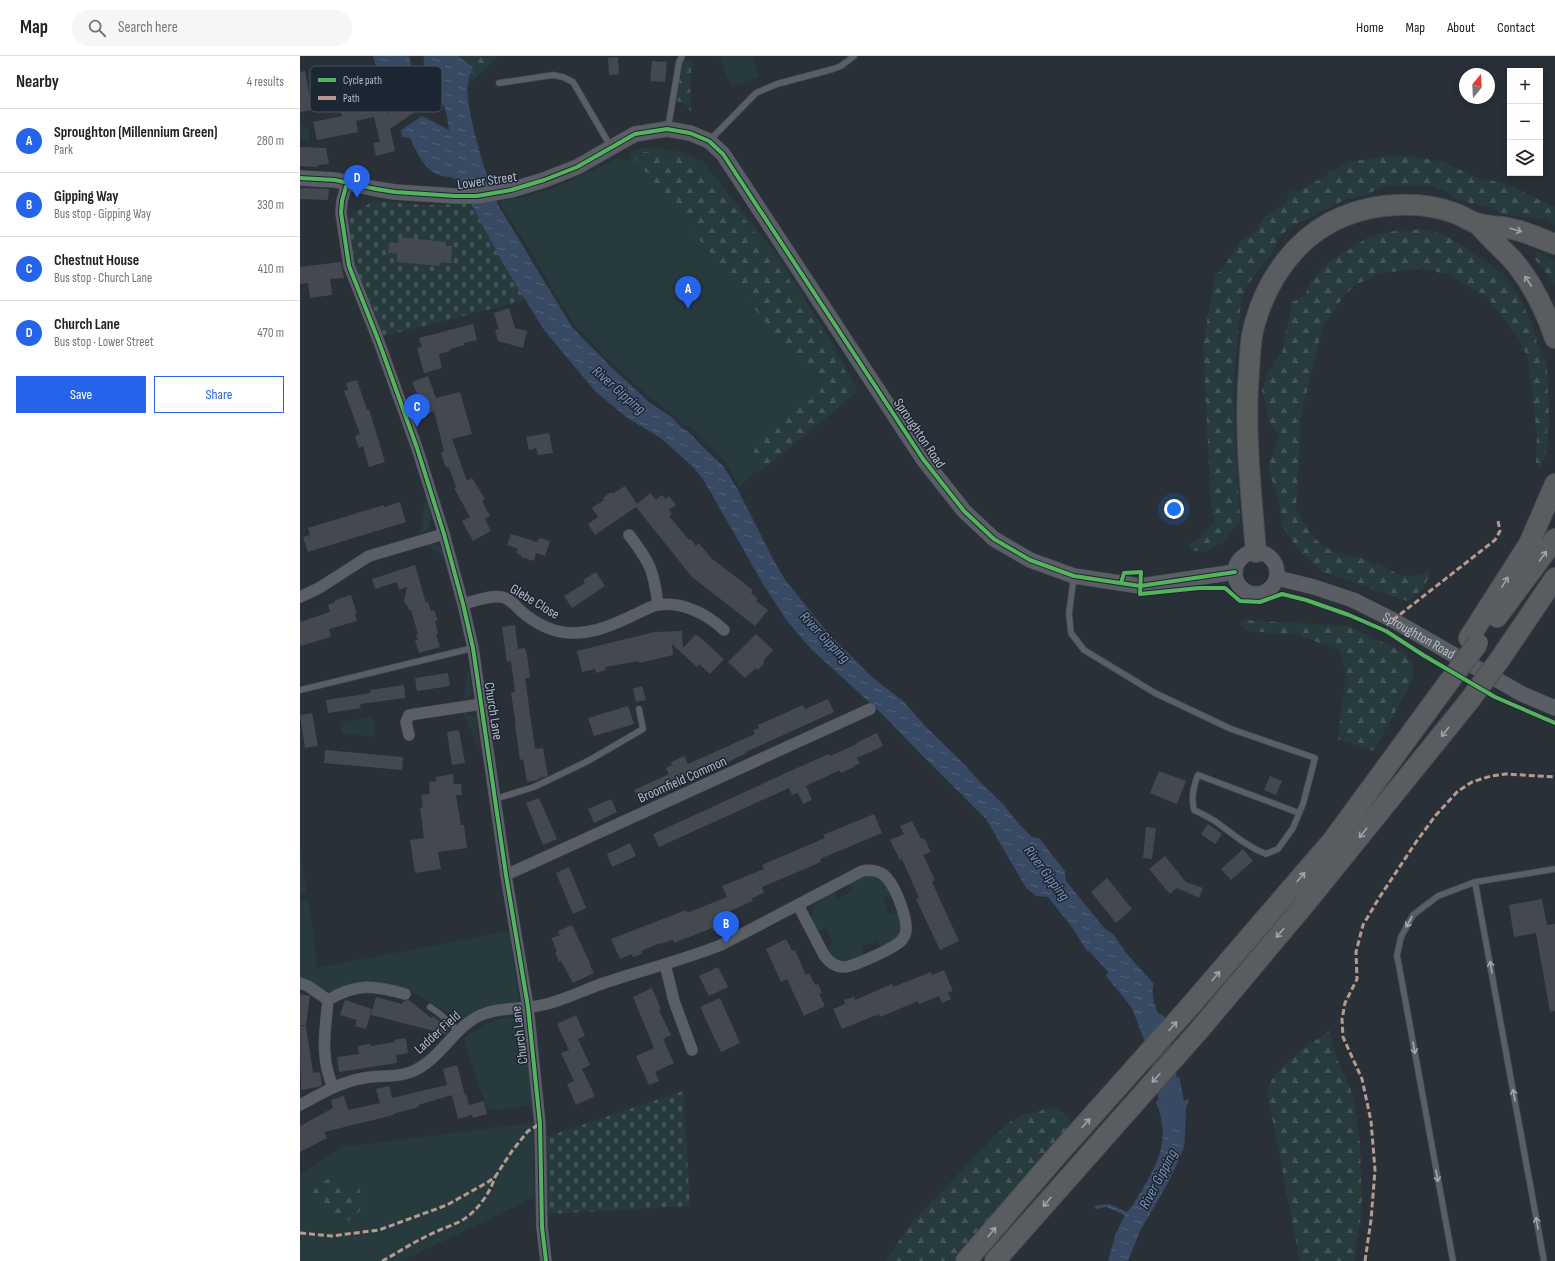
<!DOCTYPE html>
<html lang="en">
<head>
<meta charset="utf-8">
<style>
	:root { --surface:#fff; --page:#f6f6f6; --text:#222; --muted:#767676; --line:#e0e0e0; --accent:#2563eb }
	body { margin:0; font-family:"Sofia Sans Condensed",sans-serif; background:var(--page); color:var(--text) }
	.controls { position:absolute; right:12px; top:12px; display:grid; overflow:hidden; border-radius:0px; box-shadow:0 2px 10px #0003 }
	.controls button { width:36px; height:36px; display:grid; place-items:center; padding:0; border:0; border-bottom:1px solid var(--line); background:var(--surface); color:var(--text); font:20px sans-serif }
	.compass { position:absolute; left:1159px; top:12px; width:36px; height:36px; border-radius:50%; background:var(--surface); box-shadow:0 2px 10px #0003; rotate:18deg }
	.you { position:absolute; left:874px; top:453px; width:14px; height:14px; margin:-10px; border:3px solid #fff; border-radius:50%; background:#1a73e8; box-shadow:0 0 0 6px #1a73e833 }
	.badge { display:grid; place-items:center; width:26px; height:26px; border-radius:50%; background:var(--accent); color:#fff; font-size:13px; font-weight:700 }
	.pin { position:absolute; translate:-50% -33px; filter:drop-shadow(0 1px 2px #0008) }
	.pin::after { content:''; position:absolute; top:21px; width:14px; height:12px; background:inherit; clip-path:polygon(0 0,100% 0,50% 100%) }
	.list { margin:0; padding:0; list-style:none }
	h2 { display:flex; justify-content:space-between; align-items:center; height:52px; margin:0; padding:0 16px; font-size:17px }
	h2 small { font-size:13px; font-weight:400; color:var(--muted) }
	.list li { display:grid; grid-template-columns:26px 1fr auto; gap:12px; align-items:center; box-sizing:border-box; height:64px; padding:0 16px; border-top:1px solid var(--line) }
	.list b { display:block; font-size:15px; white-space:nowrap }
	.list p { margin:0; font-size:13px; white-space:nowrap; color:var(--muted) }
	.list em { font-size:13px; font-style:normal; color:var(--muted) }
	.actions { display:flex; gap:8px; padding:12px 16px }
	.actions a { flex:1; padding:9px 0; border:1px solid var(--accent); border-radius:0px; text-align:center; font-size:14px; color:var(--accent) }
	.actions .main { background:var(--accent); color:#fff }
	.icon { flex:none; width:22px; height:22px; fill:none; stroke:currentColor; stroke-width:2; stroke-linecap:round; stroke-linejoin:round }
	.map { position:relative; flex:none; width:1255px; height:1205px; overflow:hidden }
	header { display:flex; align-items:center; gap:24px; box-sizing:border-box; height:56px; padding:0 20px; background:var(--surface); border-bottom:1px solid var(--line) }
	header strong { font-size:19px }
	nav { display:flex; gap:22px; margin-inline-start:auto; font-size:14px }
	.search { width:280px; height:36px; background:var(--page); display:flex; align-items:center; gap:10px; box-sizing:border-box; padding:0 14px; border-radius:22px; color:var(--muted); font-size:15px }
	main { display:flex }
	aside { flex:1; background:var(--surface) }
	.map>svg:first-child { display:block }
	.green { fill:#273a3e }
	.forest { fill:url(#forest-firs) }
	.cemetery { fill:url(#cemetery-stones) }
	.water { fill:url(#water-ripples) }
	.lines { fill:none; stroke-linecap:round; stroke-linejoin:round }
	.river { stroke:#384963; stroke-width:22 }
	.building { fill:#444950 }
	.lane-casing { stroke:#484c53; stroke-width:7 }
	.street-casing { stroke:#484c53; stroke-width:12 }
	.secondary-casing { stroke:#484c53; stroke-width:16 }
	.highway-casing { stroke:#474c53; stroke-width:22 }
	.lane { stroke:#5a5e66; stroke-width:5.5 }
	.street { stroke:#5a5e66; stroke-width:11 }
	.secondary { stroke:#595d64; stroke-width:15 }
	.highway { stroke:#5a5d60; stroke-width:20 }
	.highway-bridge-casing { stroke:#474c53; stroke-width:22; stroke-linecap:butt }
	.highway-bridge { stroke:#5a5d60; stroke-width:20 }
	.quiet { stroke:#b69a8f; stroke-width:3; stroke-dasharray:6 3; stroke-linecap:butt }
	.cycleway-casing { stroke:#1d2633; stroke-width:6 }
	.cycleway { stroke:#56b35d; stroke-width:4 }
	.oneway { stroke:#9ea4af }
	.oneway2 { stroke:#a2a9b5 }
	.labels { text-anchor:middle; stroke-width:3; stroke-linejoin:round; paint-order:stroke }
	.street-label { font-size:14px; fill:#b4bcc9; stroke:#1d2633 }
	.water-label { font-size:15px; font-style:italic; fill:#7c92b1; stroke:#1d2633 }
	.key { fill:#1d2633; stroke:#4a5360; stroke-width:1 }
	.key-label { font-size:11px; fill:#b4bcc9 }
</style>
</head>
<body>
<header>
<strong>Map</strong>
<div class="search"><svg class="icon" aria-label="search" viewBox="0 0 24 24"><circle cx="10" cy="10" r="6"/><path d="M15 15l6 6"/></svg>Search here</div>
<nav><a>Home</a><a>Map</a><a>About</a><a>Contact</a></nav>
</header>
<main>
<aside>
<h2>Nearby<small>4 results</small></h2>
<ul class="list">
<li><span class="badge">A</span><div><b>Sproughton (Millennium Green)</b><p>Park</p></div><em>280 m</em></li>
<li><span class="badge">B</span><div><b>Gipping Way</b><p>Bus stop · Gipping Way</p></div><em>330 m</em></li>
<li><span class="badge">C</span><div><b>Chestnut House</b><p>Bus stop · Church Lane</p></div><em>410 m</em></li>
<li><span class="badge">D</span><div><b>Church Lane</b><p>Bus stop · Lower Street</p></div><em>470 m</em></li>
</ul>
<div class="actions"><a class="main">Save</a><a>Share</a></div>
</aside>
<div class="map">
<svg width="1255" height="1205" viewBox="0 0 1255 1205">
	<defs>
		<pattern id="forest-firs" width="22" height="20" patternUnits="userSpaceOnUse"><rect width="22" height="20" fill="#273a3e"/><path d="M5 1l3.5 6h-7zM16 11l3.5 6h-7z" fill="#445559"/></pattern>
		<pattern id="cemetery-stones" width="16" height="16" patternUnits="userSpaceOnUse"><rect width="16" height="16" fill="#273a3e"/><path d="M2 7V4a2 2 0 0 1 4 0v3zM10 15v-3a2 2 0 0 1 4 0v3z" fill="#445559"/></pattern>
		<pattern id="water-ripples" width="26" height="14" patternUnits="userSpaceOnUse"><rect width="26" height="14" fill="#384963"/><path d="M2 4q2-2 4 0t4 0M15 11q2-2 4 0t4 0" fill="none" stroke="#526178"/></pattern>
	</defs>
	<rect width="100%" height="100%" fill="#2a3038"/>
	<!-- green -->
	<path class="green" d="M419 0H452L459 21 431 31Z
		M0 70 9 71 10 85 0 81Z
		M341 92C368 92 380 94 404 106L479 201 524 274 558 332 460 410 440 431 426 407 390 371 383 368 374 359 352 343 304 300 274 267 256 240 234 201 199 145 228 140 259 130 319 102 325 105 330 103 332 96Z
		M126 441C131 453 136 472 120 478Z
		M122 487C134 487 142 489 145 501Z
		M168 611 172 637 163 646Z
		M163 656 169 658 176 663 180 696Z
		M73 661 76 681 42 677 40 666Z
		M0 791 7 837 0 838Z
		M570 819C582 823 586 828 591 839L583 843 589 859 598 855C604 879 601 880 581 892L577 884 561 891 564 899C555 903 541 911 533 903 530 900 528 895 526 891L534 887 526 872 517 876C506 854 514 846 533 835L537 843 553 835 549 827 560 821Z
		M9 844 17 912 209 875 219 943 216 946 202 948 161 966 157 965 140 952 106 933 30 935C19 933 10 926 0 922V846Z
		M209 961H220L223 967 234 1049 197 1054 188 1053 179 1031 164 982C178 971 191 965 209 961Z
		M232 1067 235 1141 102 1205H0V1119L43 1091Z"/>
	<!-- forest -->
	<path class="forest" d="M158 0H199L168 28 173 11Z
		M380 0H385L384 3 394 7 391 15 390 26 391 56 385 48 375 44Z
		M343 96C369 97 380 98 403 110L477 205 523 277 557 336 482 398 458 416C456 409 453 401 454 394 458 372 501 349 519 339L521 331 514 317 497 306 332 99Z
		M1095 99 1112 100 1143 106 1178 122 1204 127 1255 151V170L1245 163 1206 159 1196 155 1192 151 1170 147 1151 140 1145 134 1126 129 1087 130 1056 142 1046 143 991 171 979 181 973 196 948 228 941 243 933 335 940 466 922 487 904 496 890 494 888 490 891 486 900 482 914 465 911 450 903 289 915 219 922 214 941 184 957 175 962 162 982 150 992 134 1000 135 1047 106Z
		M1118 173 1144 178 1203 218 1222 246 1237 281 1236 285 1247 308 1249 366 1247 376 1249 384 1242 410 1238 412 1236 407 1237 380 1228 302 1218 281 1187 241 1149 219 1122 212 1076 218 1072 222 1059 227 1044 239 1022 273 1001 360 996 454 1008 474 1021 489 1040 499 1065 503 1074 509 1078 507C1100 520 1104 524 1129 515L1131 517 1122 534 1107 545 1022 516 996 491 982 469 979 445 968 412 979 378 978 376 977 377 969 365 962 334 969 315 974 310 979 298 982 297 992 246 999 243 1006 237 1010 226 1025 209 1070 180 1100 174 1107 176Z
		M1237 195 1255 204V228L1234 202Z
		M944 564 1048 570 1105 597 1113 608V623L1074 695 1038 683 1046 615 1039 594 998 579 948 575 940 568Z
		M1029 975 1037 1003 1050 1031 1054 1046 1060 1086 1062 1153 1054 1205H1000L967 1035C976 1008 1007 991 1029 975Z
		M756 1051 768 1061 774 1070 654 1205H585L612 1166 696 1079 711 1065 723 1059Z
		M30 1121 39 1128C46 1126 51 1130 58 1128 64 1145 66 1154 48 1165L29 1160 18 1146 12 1141 14 1134Z"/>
	<!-- cemetery -->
	<path class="cemetery" d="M74 145 123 149 172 148 201 204 226 244 84 280 81 279C70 251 40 187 49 159Z
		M383 1035 390 1150 248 1158 246 1081Z"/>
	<!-- water -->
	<path class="water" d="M73 0H109L114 24 123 22 124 0H158L173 11C171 16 169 21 168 26 164 52 187 123 198 149L272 271 312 312 350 347 373 362 382 372 388 375 401 389 424 411 438 434 474 505 486 525 528 577 573 622 604 646 626 671 664 708 680 726 703 748 718 767 732 781 739 782 765 815 766 825 805 873 813 878 827 898 854 928C849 943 859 956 863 970L846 989 832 952 806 920 808 916 790 896 786 894 772 871 748 841 736 840 726 832 686 763 620 697 577 653 512 594 487 565 463 528 403 423 393 411 362 383 326 361 295 335 244 274 201 204 161 128C154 119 148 122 139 119 124 114 116 95 110 82L102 81 101 74 122 60 149 74C146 50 144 43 125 27L113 29 106 42 88 53Z
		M879 1020 884 1045 888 1043 889 1046 886 1051 885 1078 884 1091 879 1103 869 1125 840 1175 828 1205H808L816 1177 825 1159 806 1151 796 1153 794 1150 809 1148 827 1156C835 1147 840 1137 846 1127 862 1099 869 1078 856 1046Z"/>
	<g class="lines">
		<!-- river -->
		<path class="river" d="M856 968 873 1062"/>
	</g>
	<!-- building -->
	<path class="building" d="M318 1 319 18 309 19 308 2Z
		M352 5 367 6 365 26 350 25Z
		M5 15 12 54 0 56V16Z
		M81 29 87 58 120 35 128 47 90 73 95 95 76 100 73 87 80 86 74 61 56 65 58 76 17 84 13 66 42 60 37 38Z
		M0 91 26 92 29 108 18 109V111L0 110Z
		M0 132 29 133 28 144 0 143Z
		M99 181 146 186V190H152L151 207 140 206V210L97 206V198L88 197 89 187H98Z
		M41 206 44 222 30 223 32 239 10 242 8 227 0 228V211Z
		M209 252 215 272 227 275 223 292 198 285 195 274 199 273 194 257Z
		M173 268 177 284 164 287 165 289 150 293V295L139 298 142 312 124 317 117 292 122 291 119 282Z
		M128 320 136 342 160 336 165 354 172 378 152 383 167 425 172 422 185 443 182 445 190 460 185 463 191 475 173 485 162 465 170 461 154 432 156 431 149 411 146 412 141 397 144 395 134 355 125 359 123 354H120L115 341 118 340 112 326Z
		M57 324 67 354 69 353 85 406 69 411 63 390 59 392 55 380 60 378 44 335 48 334 46 327Z
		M249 377 253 397 238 399 236 392 229 394 226 381Z
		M325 430 337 448 350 437 356 444 362 439 365 443 369 440 376 449 369 454 372 458 369 460 389 484 391 483 396 490 399 487 411 502 453 534 451 537 458 543 456 545 468 554 455 570 392 521 336 451 295 479 288 468 298 461 292 452 304 444 303 442 311 436 312 438Z
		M100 446 106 466 8 496 3 481 10 479 8 472 84 449V451Z
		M211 478 237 486 239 482 250 485 245 500 236 497 234 505 221 501V499L216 497 218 493 207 489Z
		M115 509 126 547 128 546 131 555 134 554 138 564 135 565 138 577 136 578 140 591 119 597 115 584H118L116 579 118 578 111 554H109L107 549 104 546 107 531 99 534 97 526 75 533 72 523Z
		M296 516 305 530 272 552 264 540 285 527 283 524Z
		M51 539 57 558H55L57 565 29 573 31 581 0 590V566L30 556 28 549 35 546V544Z
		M215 569 218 593 225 592 227 599 230 622H225L235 693 243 692 248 720 239 722 238 724 227 726 223 703 220 704 215 668H216L211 637 215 636 211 605 207 606 202 571Z
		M382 575 383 592 396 578 424 603 410 618 399 608 397 611 372 588 373 599 339 607 338 605 305 611 306 614 296 617 295 613 282 616 277 595 354 576Z
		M456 578 473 594 463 605 464 607 458 614 456 612 445 622 428 606Z
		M148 617 150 630 117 635 115 622Z
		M104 629 105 642 60 648 61 652 28 657 26 644 71 637 70 634Z
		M342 630 346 644 336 646 333 633Z
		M528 643 534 656 446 696 447 697 402 718 401 714 361 732 363 737 340 747 334 734 369 718 366 712 372 709 371 706 384 700 388 708 455 678 453 674 459 672 458 669 503 649 505 653Z
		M328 650 334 668 294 680 288 662Z
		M12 657 18 690 5 692 0 659Z
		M159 674 165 707 152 709 147 676Z
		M577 677 583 690 557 702 560 707 554 710V711L541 717 540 714 506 730 512 744 503 748 498 737 492 739 489 732 359 791 353 778 497 712 529 698 530 700 557 688 556 687Z
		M25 694 103 701 102 714 24 707Z
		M859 715 886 725 877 748 850 737Z
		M153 718 154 728H161L162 739H156L161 769H164L167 792 138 796 141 813 115 817 110 784 124 782 120 752 123 751 121 739 130 738 129 726 136 725V721Z
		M970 720 982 725 976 739 964 734Z
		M239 742 257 783 243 789 226 747Z
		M311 743 317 756 294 767 288 753Z
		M574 758 582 777 520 803 521 806 462 831 464 837 452 842 453 845 430 855 433 863 421 868 422 871 413 875 412 872 374 887 373 884 360 888V887L341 895 342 898 333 901 332 898 320 903 311 883 386 854 387 857 427 841 422 830 464 813 462 809 525 782 523 779Z
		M612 765 621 783 624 782 631 796 623 799 635 824 632 826 659 885 640 894 616 843 619 842 602 803 600 804 590 784 604 778 600 770Z
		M908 768 922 778 915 788 901 778Z
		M846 771 856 772 852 803 843 802Z
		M330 787 336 800 312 811 307 798Z
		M943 793 953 805 931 824 921 813Z
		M865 800 886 826 903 832 899 842 877 832 870 838 849 813Z
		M269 811 286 852 273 858 256 817Z
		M807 822 832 853 816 867 791 836Z
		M1242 843 1247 869 1255 868V955L1250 956 1236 877 1214 881 1209 849Z
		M272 869 290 907H289L294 917 273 927 261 905 259 906 255 896 257 895 251 882 260 879 258 875Z
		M486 883 492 895 495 894 506 919 509 917 515 929 518 928 522 937 519 938 525 950 504 960 487 923 481 926 466 893Z
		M418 911 428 931 409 940 399 920Z
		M644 914 653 935 648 936 651 943 642 947 639 940 619 948 618 945 580 961 579 958 542 973 533 953 545 948 544 944 554 941 555 944 592 928 593 931 631 916 632 919Z
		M352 932 361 953 359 954 371 979 363 983 374 1007 355 1016 359 1025 349 1029 336 1000 354 992 333 941Z
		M0 938 10 940 6 969H0Z
		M76 941 102 948 104 945 109 944 131 962 133 960 149 974 146 978 71 959Z
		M420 942 440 987 421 996 400 951Z
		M45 944 72 953 66 973 55 970 57 964 40 959Z
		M276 959 285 980 278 983 290 1009 282 1013 295 1040 276 1049 267 1028 274 1025 261 997 269 994 257 968Z
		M0 970H6L13 1017 20 1016 22 1029 18 1031 1 1034Z
		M106 982 108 997 96 999 97 1007 39 1016 37 1001 59 998 58 990 70 988 71 990 95 986 94 984Z
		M157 1009 165 1039 166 1038 169 1049 184 1045 187 1058 173 1062 172 1059 158 1063 152 1039 118 1049 119 1051 93 1058 94 1059 24 1076 27 1082 0 1096V1070L33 1052 31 1044 44 1040 48 1054 80 1047 76 1033 89 1030 92 1042 147 1029 143 1013Z"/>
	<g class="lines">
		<!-- lane casing -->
		<g class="lane-casing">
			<path id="lane" d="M199 27 253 19 263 21 273 26 311 91
				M368 72 379 6 382 0
				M410 84 456 37 477 28 533 13 541 10 554 0
				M774 520 769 557 771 577 784 594 855 637 931 673 1015 702 1003 748 993 772 978 793 966 798C948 791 934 779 919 768 911 762 902 758 894 754 891 742 893 731 898 719L999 757
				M0 634 173 592
				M195 743 234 731 288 705 343 673 339 653
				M1175 826 1244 1205
				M130 951 140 958 158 975
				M1153 1205 1097 899 1101 881 1113 859 1138 840 1175 826 1255 813"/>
		</g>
		<!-- street casing -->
		<g class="street-casing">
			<path id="street" d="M47 127 42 145 41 157 49 210 79 286 117 392 144 478 163 548 173 592 206 819 228 951 240 1068 242 1171 246 1205
				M329 479C350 506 354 515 358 549
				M0 541 19 532 69 500 144 478
				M163 548C175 545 189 539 202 541 210 543 215 549 221 555 236 568 253 577 273 577 296 577 315 568 336 558 343 555 350 550 358 549 382 545 407 558 424 574
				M109 679 106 666 109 659 182 648
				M206 819 570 653
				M365 908 374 945 392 994
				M0 927 8 930 28 944
				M33 1031C20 1002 25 975 28 944 57 927 74 929 105 938
				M0 1049C21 1038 40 1026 64 1022 79 1019 96 1022 111 1016 141 1004 153 971 181 959 202 950 225 954 247 948 266 943 284 934 304 927 343 914 383 904 421 889L562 815C571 813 581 815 587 822 596 832 610 867 605 879 603 883 601 886 597 888 589 894 553 911 544 911 535 911 529 906 524 899L498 849"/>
		</g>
		<!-- secondary casing -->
		<g class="secondary-casing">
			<g id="secondary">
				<path d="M0 122 35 124 76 133 95 136 155 140H177L211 134 244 124 277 111 335 78 367 73 390 77 409 85 423 98 623 403 664 455 694 483 730 504 774 520 840 530 935 516"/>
				<circle cx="956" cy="517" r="21"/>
				<path id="s1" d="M977 522 1014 531 1053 544 1093 564 1222 638 1255 652"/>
			</g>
		</g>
		<!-- highway casing -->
		<g class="highway-casing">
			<path id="highway" d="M1178 168C1188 180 1199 190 1210 201 1231 224 1245 253 1255 282
				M956 496C951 436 944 375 949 315 950 299 950 282 955 267 963 238 977 213 997 192 1024 164 1060 150 1098 149 1117 148 1139 151 1157 158 1164 161 1170 165 1176 167 1187 171 1201 170 1212 173 1227 176 1241 183 1255 188
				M1197 561 1255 483
				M1169 582 1229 488 1255 428
				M1200 603 1255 522
				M666 1205 760 1096 891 949 1033 784 1145 631
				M695 1205 901 972 1005 848 1169 645"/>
		</g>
		<!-- lane -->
		<use href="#lane" class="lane"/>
		<!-- street -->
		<use href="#street" class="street"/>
		<!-- secondary -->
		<use href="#secondary" class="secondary"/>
		<!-- highway -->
		<use href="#highway" class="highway"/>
		<!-- highway-bridge casing -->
		<g class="highway-bridge-casing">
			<path id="highway-bridge" d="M1145 631 1178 587
				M1169 645 1200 603"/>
		</g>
		<!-- highway-bridge -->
		<use href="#highway-bridge" class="highway-bridge"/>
		<!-- quiet -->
		<path class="quiet" d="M1093 564 1195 484 1200 475 1198 465
			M0 1177 31 1180 79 1174 147 1149 188 1126 195 1121 212 1095 228 1075 240 1068
			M82 1205C96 1198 110 1188 125 1181 136 1175 148 1171 159 1166 175 1158 190 1138 195 1121
			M1065 1205 1071 1164 1075 1114 1071 1065 1062 1023 1043 981 1042 963 1045 947 1057 923 1056 896 1063 869 1079 842 1116 786 1136 759 1158 735 1172 726 1191 720 1206 718 1255 721"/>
		<!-- cycleway casing -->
		<g class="cycleway-casing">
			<path id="cycleway" d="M0 122 35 124 76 133 95 136 155 140H177L211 134 244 124 277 111 335 78 367 73 390 77 409 85 423 98 623 403 664 455 694 483 730 504 774 520 840 530 935 516
				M47 127 42 145 41 157 49 210 79 286 117 392 144 478 163 548 173 592 206 819 228 951 240 1068 242 1171 246 1205
				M821 527 824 517 841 516 840 538 899 532H925L940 545 960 546 982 538 1006 544 1049 559 1086 575 1123 599 1195 641 1255 667"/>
		</g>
		<!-- cycleway -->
		<use href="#cycleway" class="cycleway"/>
	</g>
	<!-- one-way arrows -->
	<defs><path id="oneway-shaft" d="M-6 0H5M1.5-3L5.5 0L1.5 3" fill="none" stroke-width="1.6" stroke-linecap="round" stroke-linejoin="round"/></defs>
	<g class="oneway">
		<use href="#oneway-shaft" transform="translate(1216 174) rotate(17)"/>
		<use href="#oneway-shaft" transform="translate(1228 225) rotate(-123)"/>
		<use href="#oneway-shaft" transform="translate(1243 500) rotate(-54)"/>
		<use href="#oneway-shaft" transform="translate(1205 526) rotate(-58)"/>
		<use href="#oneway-shaft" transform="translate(1145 676) rotate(129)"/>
		<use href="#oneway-shaft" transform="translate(1063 777) rotate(129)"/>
		<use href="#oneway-shaft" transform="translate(1001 821) rotate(-49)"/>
		<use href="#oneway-shaft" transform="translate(980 877) rotate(130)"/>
		<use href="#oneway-shaft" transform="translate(916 920) rotate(-49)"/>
		<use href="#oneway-shaft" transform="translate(873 970) rotate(-48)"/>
		<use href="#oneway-shaft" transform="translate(856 1022) rotate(132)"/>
		<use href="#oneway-shaft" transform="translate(786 1067) rotate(-48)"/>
		<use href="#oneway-shaft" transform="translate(747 1146) rotate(131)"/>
		<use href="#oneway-shaft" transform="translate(692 1176) rotate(-49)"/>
	</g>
	<g class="oneway2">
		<use href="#oneway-shaft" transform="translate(1109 866) rotate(119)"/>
		<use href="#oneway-shaft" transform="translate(1191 911) rotate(-100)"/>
		<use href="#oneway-shaft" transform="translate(1114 992) rotate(80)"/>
		<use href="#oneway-shaft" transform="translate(1214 1039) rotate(-100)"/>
		<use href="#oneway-shaft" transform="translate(1137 1120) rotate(80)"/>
		<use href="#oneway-shaft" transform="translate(1237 1167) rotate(-100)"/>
	</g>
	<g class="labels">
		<!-- street labels -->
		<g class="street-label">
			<text transform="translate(187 124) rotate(-8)" y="5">Lower Street</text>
			<text transform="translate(620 377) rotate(56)" y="5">Sproughton Road</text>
			<text transform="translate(235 545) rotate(31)" y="5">Glebe Close</text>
			<text dy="5" stroke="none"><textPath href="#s1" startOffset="154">Sproughton Road</textPath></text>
			<text transform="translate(194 655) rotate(81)" y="5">Church Lane</text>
			<text transform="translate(382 723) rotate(-24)" y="5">Broomfield Common</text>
			<text transform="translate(137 976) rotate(-42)" y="5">Ladder Field</text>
			<text transform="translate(219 979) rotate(-97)" y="5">Church Lane</text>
		</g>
		<!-- water labels -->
		<g class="water-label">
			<text transform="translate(319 334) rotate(41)" y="5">River Gipping</text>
			<text transform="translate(525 581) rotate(46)" y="5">River Gipping</text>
			<text transform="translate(747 817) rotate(53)" y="5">River Gipping</text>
			<text transform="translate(858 1123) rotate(-62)" y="5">River Gipping</text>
		</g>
	</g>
	<!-- legend -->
	<rect x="10" y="10" width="132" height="46" rx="6" class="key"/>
	<rect x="18" y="22" width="18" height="4" fill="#56b35d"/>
	<rect x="18" y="40" width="18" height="4" fill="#b69a8f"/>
	<g class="key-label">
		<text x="43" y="28">Cycle path</text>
		<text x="43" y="46">Path</text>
	</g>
</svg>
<div class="controls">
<button>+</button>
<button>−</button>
<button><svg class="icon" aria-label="layers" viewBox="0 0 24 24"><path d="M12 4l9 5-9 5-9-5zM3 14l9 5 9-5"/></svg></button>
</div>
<svg class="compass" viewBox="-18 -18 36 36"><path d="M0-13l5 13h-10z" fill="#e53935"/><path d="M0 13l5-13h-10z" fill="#767676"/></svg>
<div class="you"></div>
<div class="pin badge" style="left:388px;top:253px">A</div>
<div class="pin badge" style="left:426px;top:888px">B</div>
<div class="pin badge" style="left:117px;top:371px">C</div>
<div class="pin badge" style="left:57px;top:142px">D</div>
</div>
</main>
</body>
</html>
